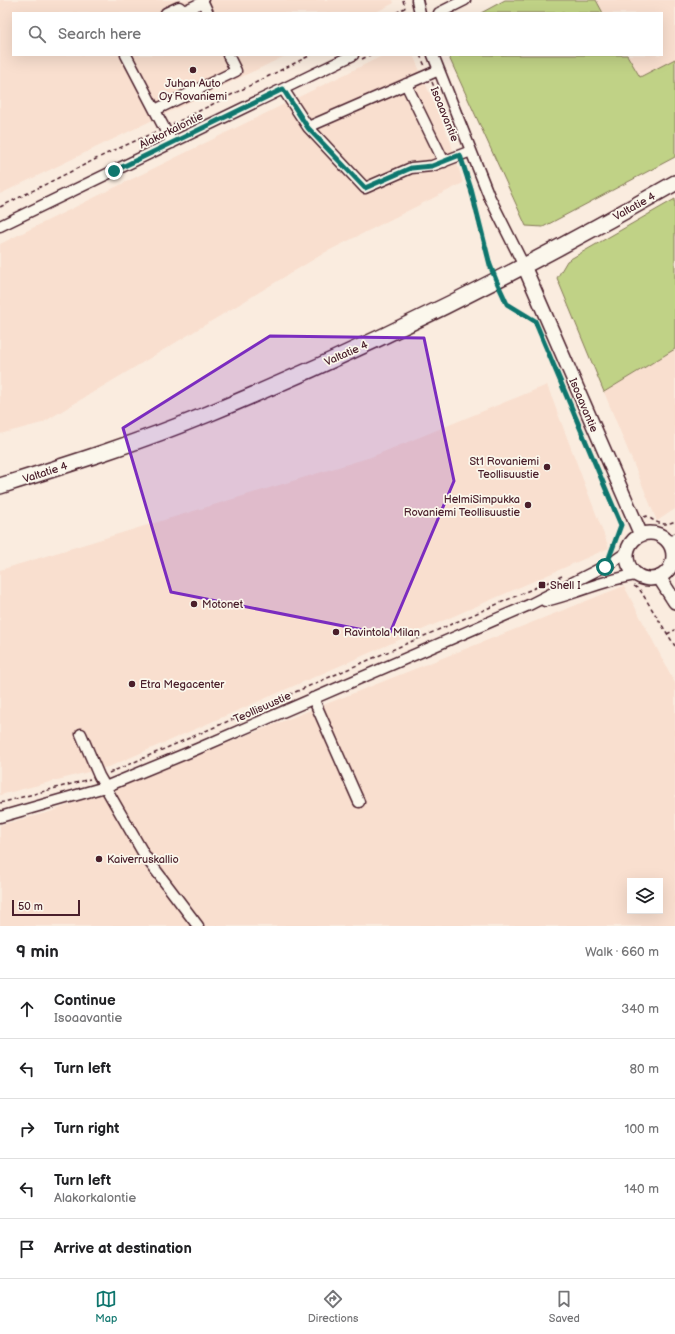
<!DOCTYPE html>
<html lang="en">
<head>
<meta charset="utf-8">
<style>
	:root { --surface:#fff; --page:#f2f2f2; --text:#202124; --muted:#757577; --line:#e0e0e0; --accent:#0f766e }
	body { margin:0; font-family:"Balsamiq Sans",sans-serif; background:var(--page); color:var(--text) }
	.controls { position:absolute; right:12px; bottom:12px; display:grid; overflow:hidden; border-radius:0px; box-shadow:0 4px 16px #0002 }
	.controls button { width:36px; height:36px; display:grid; place-items:center; padding:0; border:0; border-bottom:1px solid var(--line); background:var(--surface); color:var(--text); font:20px sans-serif }
	.scale { position:absolute; left:12px; bottom:10px; width:68px; box-sizing:border-box; padding-left:4px; border:2px solid #4a1f2b; border-top:0; font-size:11px; line-height:14px; white-space:nowrap; color:#4a1f2b; -webkit-text-stroke:3px #fbf7ec; paint-order:stroke }
	.stop { position:absolute; width:12px; height:12px; margin:-9px; border:3px solid #0f766e; border-radius:50%; background:#fff }
	.stop.end { background:#0f766e; border-color:#fff; box-shadow:0 1px 4px #0008 }
	.list { margin:0; padding:0; list-style:none }
	h2 { display:flex; justify-content:space-between; align-items:center; height:52px; margin:0; padding:0 16px; font-size:17px }
	h2 small { font-size:13px; font-weight:400; color:var(--muted) }
	.list li { display:grid; grid-template-columns:26px 1fr auto; gap:12px; align-items:center; box-sizing:border-box; height:60px; padding:0 16px; border-top:1px solid var(--line) }
	.list b { display:block; font-size:15px; white-space:nowrap }
	.list p { margin:0; font-size:13px; white-space:nowrap; color:var(--muted) }
	.list em { font-size:13px; font-style:normal; color:var(--muted) }
	.icon { flex:none; width:22px; height:22px; fill:none; stroke:currentColor; stroke-width:2; stroke-linecap:round; stroke-linejoin:round }
	.map { position:relative; flex:none; width:675px; height:926px; overflow:hidden }
	.search { position:absolute; background:var(--surface); box-shadow:0 4px 16px #0002; left:12px; right:12px; top:12px; height:44px; display:flex; align-items:center; gap:10px; box-sizing:border-box; padding:0 14px; border-radius:0px; color:var(--muted); font-size:15px }
	.sheet { height:352px; background:var(--surface) }
	nav { display:flex; justify-content:space-around; align-items:center; box-sizing:border-box; height:56px; border-top:1px solid var(--line); background:var(--surface); font-size:11px; color:var(--muted) }
	nav a { display:grid; justify-items:center; gap:2px }
	nav .on { color:var(--accent) }
	.map>svg:first-child { display:block }
	.built { fill:#f9dfcf; fill-rule:evenodd }
	.green { fill:#c0d286; stroke:#857858 }
	.lines { fill:none; stroke-linecap:round; stroke-linejoin:round }
	.minor-casing { stroke:#4a1f2b; stroke-width:13 }
	.major-casing { stroke:#4a1f2b; stroke-width:16 }
	.highway-casing { stroke:#4a1f2b; stroke-width:18 }
	.path { stroke:#4a1f2b; stroke-width:1.5; stroke-dasharray:4 3; stroke-linecap:butt }
	.minor { stroke:#fbf7ec; stroke-width:10 }
	.major { stroke:#fbf7ec; stroke-width:13 }
	.highway { stroke:#fbf7ec; stroke-width:15 }
	.route { stroke:#0f766e; stroke-width:5 }
	.marked { fill:#7b2cbf; fill-opacity:0.2; stroke:#7b2cbf; stroke-width:3; stroke-linejoin:round }
	.poi-dot { fill:#4a1f2b; stroke:#fbf7ec; stroke-width:1.5 }
	.labels { text-anchor:middle; stroke-width:3.5; stroke-linejoin:round; paint-order:stroke }
	.poi-label { font-size:11px; fill:#4a1f2b; stroke:#fbf7ec; text-anchor:start }
	.street-label { font-size:11px; fill:#4a1f2b; stroke:#fbf7ec }
</style>
</head>
<body>
<div class="map">
<svg width="675" height="926" viewBox="0 0 675 926">
	<rect width="100%" height="100%" fill="#faecdf"/>
	<filter id="ink" filterUnits="userSpaceOnUse"><feTurbulence type="fractalNoise" baseFrequency=".025" numOctaves="2"/><feDisplacementMap in="SourceGraphic" scale="8" xChannelSelector="R" yChannelSelector="G"/><feConvolveMatrix kernelMatrix="1 2 1 2 8 2 1 2 1" color-interpolation-filters="sRGB"/></filter>
	<g filter="url(#ink)">
		<!-- built -->
		<path class="built" d="M0 0H393L394 3 374 13H13V55H287L0 194Z
			M596 0H675V59L639 78 627 55H662V13H603Z
			M384 55H413L450 140 463 183 326 252 42 423 0 434V244Z
			M675 349V509L657 521 604 392Z
			M547 385 609 548 111 766 0 795V570L371 457Z
			M624 586 675 683V926H0V825L50 812 101 793ZM630 881H660V911H630Z"/>
		<!-- green -->
		<path class="green" d="M505 0H596L603 13H481Z
			M448 55H627L640 77 675 59V157L543 227 526 226Z
			M675 199V349L604 392 557 278 567 261Z"/>
		<g class="lines">
			<!-- minor casing -->
			<g class="minor-casing">
				<path id="minor" d="M417 0 420 13
					M166 13 179 7 184 11 203 2 208 13
					M439 13 465 0
					M126 55 172 143
					M433 55 489 196 524 266
					M406 84 444 162
					M283 89 308 127 365 188 411 168 432 166 471 151
					M155 110 236 71 228 55
					M308 127 439 70
					M0 226 353 55
					M669 544 675 539
					M545 601C576 594 605 579 636 575
					M313 698 359 802
					M81 734 99 776 145 856 198 926
					M0 817 105 787 197 749 529 605 611 563 627 552"/>
			</g>
			<!-- major casing -->
			<g class="major-casing">
				<path id="major" d="M524 266 641 535
					M627 556a23 23 0 1 1 46 0a23 23 0 1 1-46 0Z
					M659 577 675 602"/>
			</g>
			<!-- highway casing -->
			<g class="highway-casing">
				<path id="highway" d="M0 486C70 464 140 442 208 414 368 348 525 269 675 183"/>
			</g>
			<!-- path -->
			<path class="path" d="M403 0 405 8
				M396 13 408 6
				M420 55 425 66
				M362 59 370 55
				M432 82 447 119
				M173 124 311 55
				M463 164 491 269
				M0 207 106 154 155 132
				M501 291 507 304 535 321 621 525 611 551
				M644 517 647 516C657 523 663 527 675 521
				M634 586 640 590 675 646
				M667 634 675 630
				M109 773 562 576
				M0 803 90 779"/>
			<!-- minor -->
			<use href="#minor" class="minor"/>
			<!-- major -->
			<use href="#major" class="major"/>
			<!-- highway -->
			<use href="#highway" class="highway"/>
		</g>
	</g>
	<g class="lines" filter="url(#ink)">
		<!-- route -->
		<path class="route" d="M114 171 283 89 308 128 365 188 411 168 432 166 460 155 471 189 490 265 496 280 507 304 535 321 621 525 609 558 611 563 605 567"/>
	</g>
	<!-- marked area -->
	<path class="marked" d="M270 336 424 338 454 481 389 635 171 592 123 428Z"/>
	<!-- markers -->
	<g class="poi-dot">
		<circle cx="193" cy="70" r="4"/>
		<circle cx="547" cy="467" r="4"/>
		<circle cx="528" cy="505" r="4"/>
		<rect x="538" y="581" width="8" height="8" rx="2"/>
		<circle cx="194" cy="604" r="4"/>
		<circle cx="336" cy="632" r="4"/>
		<circle cx="132" cy="684" r="4"/>
		<circle cx="99" cy="859" r="4"/>
	</g>
	<g class="labels">
		<!-- poi labels -->
		<g class="poi-label">
			<text x="193" y="87" text-anchor="middle">Juhan Auto<tspan x="193" dy="13">Oy Rovaniemi</tspan></text>
			<text x="539" y="465" text-anchor="end">St1 Rovaniemi<tspan x="539" dy="13">Teollisuustie</tspan></text>
			<text x="520" y="503" text-anchor="end">HelmiSimpukka<tspan x="520" dy="13">Rovaniemi Teollisuustie</tspan></text>
			<text x="550" y="589">Shell I</text>
			<text x="202" y="608">Motonet</text>
			<text x="344" y="636">Ravintola Milan</text>
			<text x="140" y="688">Etra Megacenter</text>
			<text x="107" y="863">Kaiverruskallio</text>
		</g>
		<!-- street labels -->
		<g class="street-label">
			<text transform="translate(445 114) rotate(68)" y="4">Isoaavantie</text>
			<text transform="translate(171 130) rotate(-26)" y="4">Alakorkalontie</text>
			<text transform="translate(634 206) rotate(-29)" y="4">Valtatie 4</text>
			<text transform="translate(346 353) rotate(-24)" y="4">Valtatie 4</text>
			<text transform="translate(584 405) rotate(67)" y="4">Isoaavantie</text>
			<text transform="translate(45 472) rotate(-18)" y="4">Valtatie 4</text>
			<text transform="translate(262 707) rotate(-24)" y="4">Teollisuustie</text>
		</g>
	</g>
</svg>
<div class="controls">
<button><svg class="icon" aria-label="layers" viewBox="0 0 24 24"><path d="M12 4l9 5-9 5-9-5zM3 14l9 5 9-5"/></svg></button>
</div>
<div class="scale">50 m</div>
<div class="stop" style="left:605px;top:567px"></div>
<div class="stop end" style="left:114px;top:171px"></div>
<div class="search"><svg class="icon" aria-label="search" viewBox="0 0 24 24"><circle cx="10" cy="10" r="6"/><path d="M15 15l6 6"/></svg>Search here</div>
</div>
<section class="sheet">
<h2>9 min<small>Walk · 660 m</small></h2>
<ul class="list">
<li><svg class="icon" aria-label="ahead" viewBox="0 0 24 24"><path d="M12 20V5M6 11l6-6 6 6"/></svg><div><b>Continue</b><p>Isoaavantie</p></div><em>340 m</em></li>
<li><svg class="icon" aria-label="left" viewBox="0 0 24 24"><path d="M17 20v-9H6M10 6l-5 5 5 5"/></svg><div><b>Turn left</b></div><em>80 m</em></li>
<li><svg class="icon" aria-label="right" viewBox="0 0 24 24"><path d="M7 20v-9h11M14 6l5 5-5 5"/></svg><div><b>Turn right</b></div><em>100 m</em></li>
<li><svg class="icon" aria-label="left" viewBox="0 0 24 24"><path d="M17 20v-9H6M10 6l-5 5 5 5"/></svg><div><b>Turn left</b><p>Alakorkalontie</p></div><em>140 m</em></li>
<li><svg class="icon" aria-label="arrive" viewBox="0 0 24 24"><path d="M6 21V4h12l-3 4 3 4H6"/></svg><div><b>Arrive at destination</b></div></li>
</ul>
</section>
<nav>
<a class="on"><svg class="icon" aria-label="map" viewBox="0 0 24 24"><path d="M3 6l6-2 6 2 6-2v14l-6 2-6-2-6 2zM9 4v14M15 6v14"/></svg>Map</a>
<a><svg class="icon" aria-label="directions" viewBox="0 0 24 24"><path d="M12 3l9 9-9 9-9-9zM9 14v-3h6M13 9l2 2-2 2"/></svg>Directions</a>
<a><svg class="icon" aria-label="saved" viewBox="0 0 24 24"><path d="M7 4h10v16l-5-4-5 4z"/></svg>Saved</a>
</nav>
</body>
</html>
